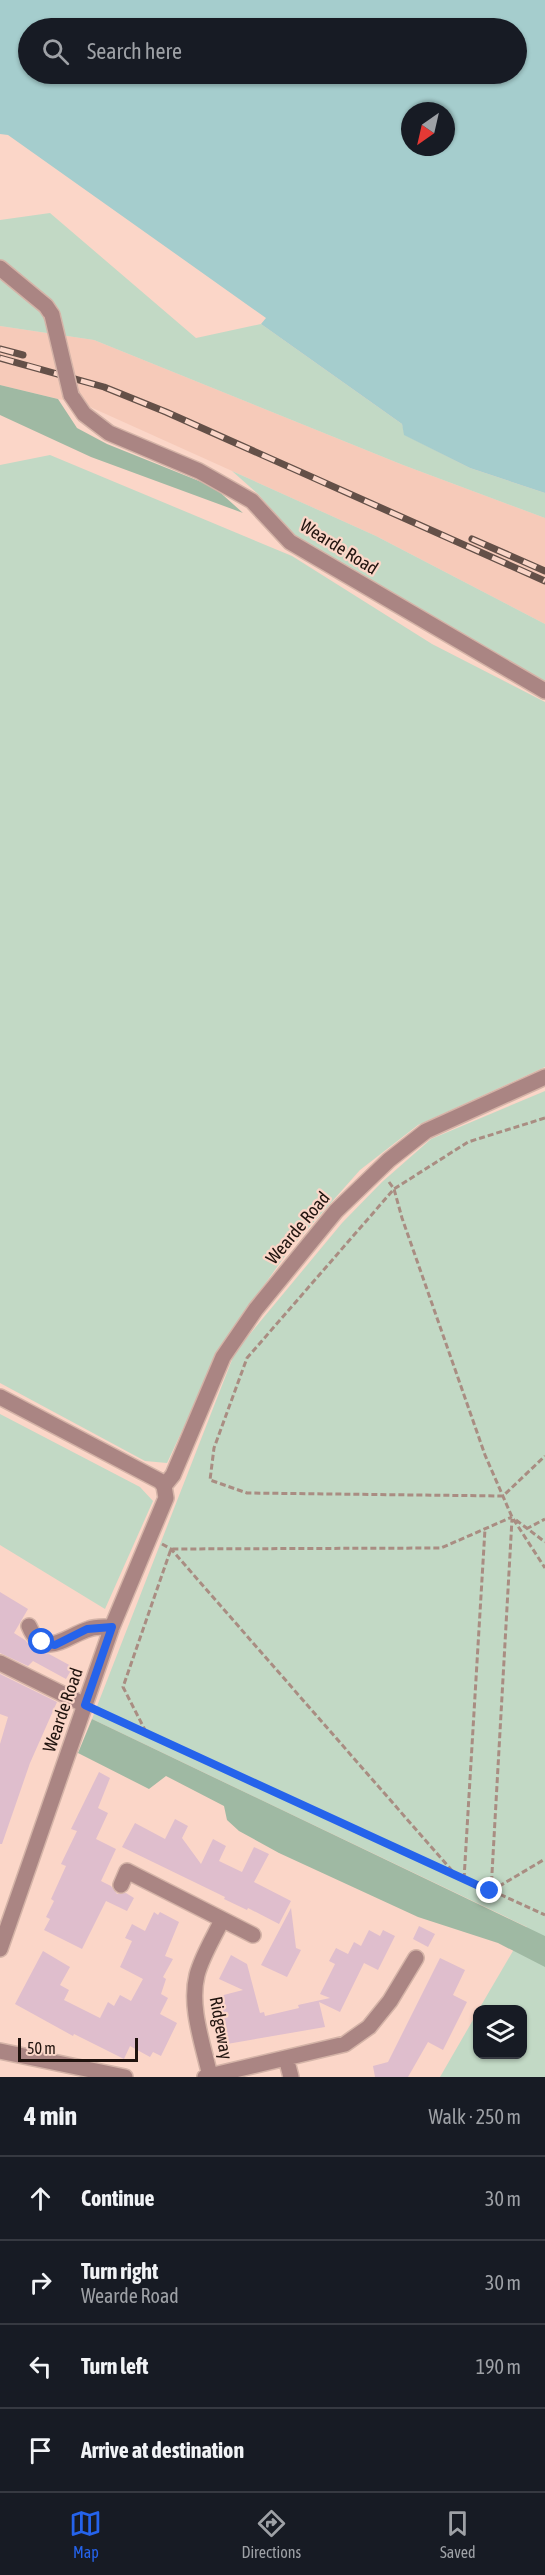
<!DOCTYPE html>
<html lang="en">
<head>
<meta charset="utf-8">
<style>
	:root { --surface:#171b24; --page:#20242c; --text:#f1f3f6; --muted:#9ea1a6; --line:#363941; --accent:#2563eb }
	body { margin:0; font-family:"Asap Condensed",sans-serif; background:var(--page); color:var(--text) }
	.controls { position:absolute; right:18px; bottom:18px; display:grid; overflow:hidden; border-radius:12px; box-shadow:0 2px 4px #0004 }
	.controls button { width:54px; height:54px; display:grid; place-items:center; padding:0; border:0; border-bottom:2px solid var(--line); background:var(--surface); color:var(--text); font:30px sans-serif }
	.compass { position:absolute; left:401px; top:102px; width:54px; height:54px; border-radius:50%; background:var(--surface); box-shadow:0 2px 4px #0004; rotate:214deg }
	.scale { position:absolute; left:18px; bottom:15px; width:120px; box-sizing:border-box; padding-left:6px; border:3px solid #20130e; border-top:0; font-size:16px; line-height:21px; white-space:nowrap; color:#20130e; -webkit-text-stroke:4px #fbd6c8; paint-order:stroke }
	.stop { position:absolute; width:18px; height:18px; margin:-14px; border:4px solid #2563eb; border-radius:50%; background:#fff }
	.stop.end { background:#2563eb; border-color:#fff; box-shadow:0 2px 6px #0008 }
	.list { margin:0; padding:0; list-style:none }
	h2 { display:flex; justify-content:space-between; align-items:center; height:78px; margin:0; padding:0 24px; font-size:26px }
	h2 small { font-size:20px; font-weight:400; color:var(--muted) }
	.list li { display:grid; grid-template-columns:39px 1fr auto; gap:18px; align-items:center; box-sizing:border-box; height:84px; padding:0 24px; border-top:2px solid var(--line) }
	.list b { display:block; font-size:22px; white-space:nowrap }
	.list p { margin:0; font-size:20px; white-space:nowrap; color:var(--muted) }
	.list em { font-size:20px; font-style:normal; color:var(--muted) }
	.icon { flex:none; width:33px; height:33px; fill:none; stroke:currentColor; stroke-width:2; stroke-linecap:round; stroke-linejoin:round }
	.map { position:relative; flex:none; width:545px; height:2077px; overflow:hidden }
	.search { position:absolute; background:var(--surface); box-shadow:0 2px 4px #0004; left:18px; right:18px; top:18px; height:66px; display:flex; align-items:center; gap:15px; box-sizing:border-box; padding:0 21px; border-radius:33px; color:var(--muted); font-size:22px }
	.sheet { height:414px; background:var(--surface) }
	nav { display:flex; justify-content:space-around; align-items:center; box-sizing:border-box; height:84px; border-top:2px solid var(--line); background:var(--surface); font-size:16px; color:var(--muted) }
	nav a { display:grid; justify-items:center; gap:3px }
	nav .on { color:var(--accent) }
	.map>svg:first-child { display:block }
	.built { fill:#f6cab9 }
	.green { fill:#c2d9c5 }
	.forest { fill:#9fb9a3 }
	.water { fill:#a5cdcd; fill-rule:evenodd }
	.building { fill:#dfbecd }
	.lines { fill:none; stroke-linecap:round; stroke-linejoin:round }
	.minor-casing { stroke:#d4b3a7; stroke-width:18 }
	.path { stroke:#a98d82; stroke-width:3; stroke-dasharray:6 3; stroke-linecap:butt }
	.minor { stroke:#aa8583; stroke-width:15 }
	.rail-casing { stroke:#645048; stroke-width:7 }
	.rail { stroke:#fbd6c8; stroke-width:4.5; stroke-dasharray:14; stroke-linecap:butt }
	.minor-bridge-casing { stroke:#d4b3a7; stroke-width:18; stroke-linecap:butt }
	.minor-bridge { stroke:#aa8583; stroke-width:15 }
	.route { stroke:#2563eb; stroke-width:8 }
	.labels { text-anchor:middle; stroke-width:4.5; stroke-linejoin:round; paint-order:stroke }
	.street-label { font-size:18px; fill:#20130e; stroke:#fbd6c8 }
</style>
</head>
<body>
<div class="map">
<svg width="545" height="2077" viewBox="0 0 545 2077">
	<rect width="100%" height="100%" fill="#fbd6c8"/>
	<!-- built -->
	<path class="built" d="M0 326 94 340 403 465 545 518V624L376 536 88 406 0 385Z"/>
	<!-- green -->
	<path class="green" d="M50 213 196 338 261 324 402 424 405 435 470 468 545 493V518L403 465 94 340 0 326V220Z
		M50 455 292 556 432 644 545 702V1067L418 1125 360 1170 290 1249 224 1341 167 1463 145 1461 0 1383V465Z
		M232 471 376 536 545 624V681L299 541 258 494Z
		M545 1091V2077H440L477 2013 478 2054H522V2010L479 2009 527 1927 92 1719 235 1352 342 1223 382 1182 431 1139Z
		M0 1414 140 1487 153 1501 105 1609 0 1545Z"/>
	<!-- forest -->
	<path class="forest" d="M0 385 58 399 77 428 107 444 214 487 243 513 91 457 0 415Z
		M92 1719 545 1936V1967L498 1943 418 1917 279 1853 239 1831 227 1820 224 1806 166 1776 149 1789 78 1753Z"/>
	<!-- water -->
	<path class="water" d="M0 0H545V493L470 468 404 435 402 424 261 324 266 318 8 135 0 134ZM28 28H516V74H28ZM410 111H446V147H410Z"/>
	<!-- building -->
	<path class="building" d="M0 1592 28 1609 14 1633 25 1640 35 1650 49 1654 73 1667 66 1679 33 1661 28 1666 0 1653Z
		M0 1674 57 1702 30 1763 2 1844H0V1744L8 1717 0 1714Z
		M99 1772 110 1778 98 1808 108 1813 96 1839 116 1849 101 1881 111 1886 117 1894 126 1893 134 1898 127 1911 106 1901 82 1949 44 1930 50 1919 46 1917 54 1901 51 1899 66 1866 61 1864 77 1831 71 1829Z
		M175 1819 188 1826 182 1838 201 1864 213 1839 226 1846 219 1861 242 1872 254 1847 269 1854 254 1882 291 1901 279 1924 248 1908 247 1910 224 1899 225 1897 122 1847 135 1823 165 1839Z
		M291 1908 296 1948 301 1950 287 1977 261 1965Z
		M154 1912 158 1915 160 1912 179 1922 165 1956 173 1959 163 1977 166 1979 161 1994 168 1998 160 2014 177 2023 161 2056 153 2052 150 2057 130 2046 124 2059 74 2034 73 2036 15 2004 43 1951 70 1967 60 1985 69 1990 64 2000 100 2018 108 2002 114 2006 120 1995 131 2001 143 1979 120 1967 132 1941 125 1938 132 1924 145 1931Z
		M419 1926 435 1934 428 1947 413 1939Z
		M369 1930 380 1936 383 1930 395 1936 378 1970 364 1963 340 2012 319 2002 325 2027 227 2044 216 1997 243 1990 219 1979 231 1955 247 1964 260 2013 264 2012 265 2016 299 2008 298 2005 330 1998 320 1994 335 1964 329 1961 336 1948 348 1954 354 1942 361 1946Z
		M440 1958 465 1970 453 1995 467 2002 443 2050 428 2042 408 2077H375L373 2066 388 2062Z"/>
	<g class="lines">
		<!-- minor casing -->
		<g class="minor-casing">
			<path id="minor" d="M0 268 46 306 52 315
				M71 395 84 414 109 433 199 471 252 501 290 542 545 691
				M0 1397 160 1481 164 1486 166 1498 112 1627 0 1949
				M164 1486 173 1475 223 1357 256 1309 336 1211 389 1160 426 1131 545 1077
				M29 1626C43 1661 66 1636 89 1629 96 1626 104 1627 112 1627
				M0 1663 85 1705
				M121 1885 127 1871 253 1935
				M0 2051 125 2077
				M286 2058 291 2077
				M210 2076C203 2044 189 2007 197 1975 202 1956 214 1937 222 1920
				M205 2077 345 2044 369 2027 390 2001 416 1958"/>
		</g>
		<!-- path -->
		<path class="path" d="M545 1118 468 1142 394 1189 247 1358 214 1448 210 1480 247 1493 503 1496 545 1456
			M389 1182 394 1189 402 1218 485 1455 512 1517 545 1568
			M516 1520 545 1542
			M526 1529 545 1519
			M162 1544 171 1549 454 1873
			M99 1711 545 1915
			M146 1732 123 1687 171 1549 441 1548 512 1517
			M464 1879 485 1529
			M491 1891 512 1519
			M491 1891 545 1859"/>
		<!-- minor -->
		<use href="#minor" class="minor"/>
		<!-- rail casing -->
		<g class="rail-casing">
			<path id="rail" d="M0 349 23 355
				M0 358 104 387 166 412 545 581
				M472 539 545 571"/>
		</g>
		<!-- rail -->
		<use href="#rail" class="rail"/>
		<!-- minor-bridge casing -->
		<g class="minor-bridge-casing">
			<path id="minor-bridge" d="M52 315 71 395"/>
		</g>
		<!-- minor-bridge -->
		<use href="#minor-bridge" class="minor-bridge"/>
	</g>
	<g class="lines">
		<!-- route -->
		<path class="route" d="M42 1642 55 1645 87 1629 112 1627 85 1705 490 1891"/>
	</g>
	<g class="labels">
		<!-- street labels -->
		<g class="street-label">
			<text transform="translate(339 547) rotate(32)" y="6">Wearde Road</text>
			<text transform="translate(298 1228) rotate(-50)" y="6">Wearde Road</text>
			<text transform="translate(63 1710) rotate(-71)" y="6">Wearde Road</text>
			<text transform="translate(221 2028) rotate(80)" y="6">Ridgeway</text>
		</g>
	</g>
</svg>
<div class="controls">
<button><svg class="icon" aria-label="layers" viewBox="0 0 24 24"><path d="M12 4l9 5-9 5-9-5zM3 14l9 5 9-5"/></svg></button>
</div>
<svg class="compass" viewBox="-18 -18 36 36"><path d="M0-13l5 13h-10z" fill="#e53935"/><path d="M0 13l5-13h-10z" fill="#9ea1a6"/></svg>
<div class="scale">50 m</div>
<div class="stop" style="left:42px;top:1642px"></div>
<div class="stop end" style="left:490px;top:1891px"></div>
<div class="search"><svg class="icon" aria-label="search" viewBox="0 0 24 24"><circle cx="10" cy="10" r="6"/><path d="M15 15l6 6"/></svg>Search here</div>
</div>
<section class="sheet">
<h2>4 min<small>Walk · 250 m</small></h2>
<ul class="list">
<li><svg class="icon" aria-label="ahead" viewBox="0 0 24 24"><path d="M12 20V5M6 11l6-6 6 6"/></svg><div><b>Continue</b></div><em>30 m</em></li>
<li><svg class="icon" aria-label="right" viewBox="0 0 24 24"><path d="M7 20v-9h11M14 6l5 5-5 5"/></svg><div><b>Turn right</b><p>Wearde Road</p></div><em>30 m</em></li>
<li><svg class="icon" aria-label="left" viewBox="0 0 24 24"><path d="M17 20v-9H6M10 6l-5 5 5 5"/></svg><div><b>Turn left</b></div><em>190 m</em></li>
<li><svg class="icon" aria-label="arrive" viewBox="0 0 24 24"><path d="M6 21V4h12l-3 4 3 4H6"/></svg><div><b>Arrive at destination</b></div></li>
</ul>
</section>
<nav>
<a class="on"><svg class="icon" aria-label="map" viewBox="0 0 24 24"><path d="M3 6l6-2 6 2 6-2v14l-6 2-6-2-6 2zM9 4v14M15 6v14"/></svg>Map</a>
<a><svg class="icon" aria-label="directions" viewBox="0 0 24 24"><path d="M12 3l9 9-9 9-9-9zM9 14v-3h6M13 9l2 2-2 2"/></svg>Directions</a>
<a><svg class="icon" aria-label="saved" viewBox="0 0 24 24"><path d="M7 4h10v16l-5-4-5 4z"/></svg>Saved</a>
</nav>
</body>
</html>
